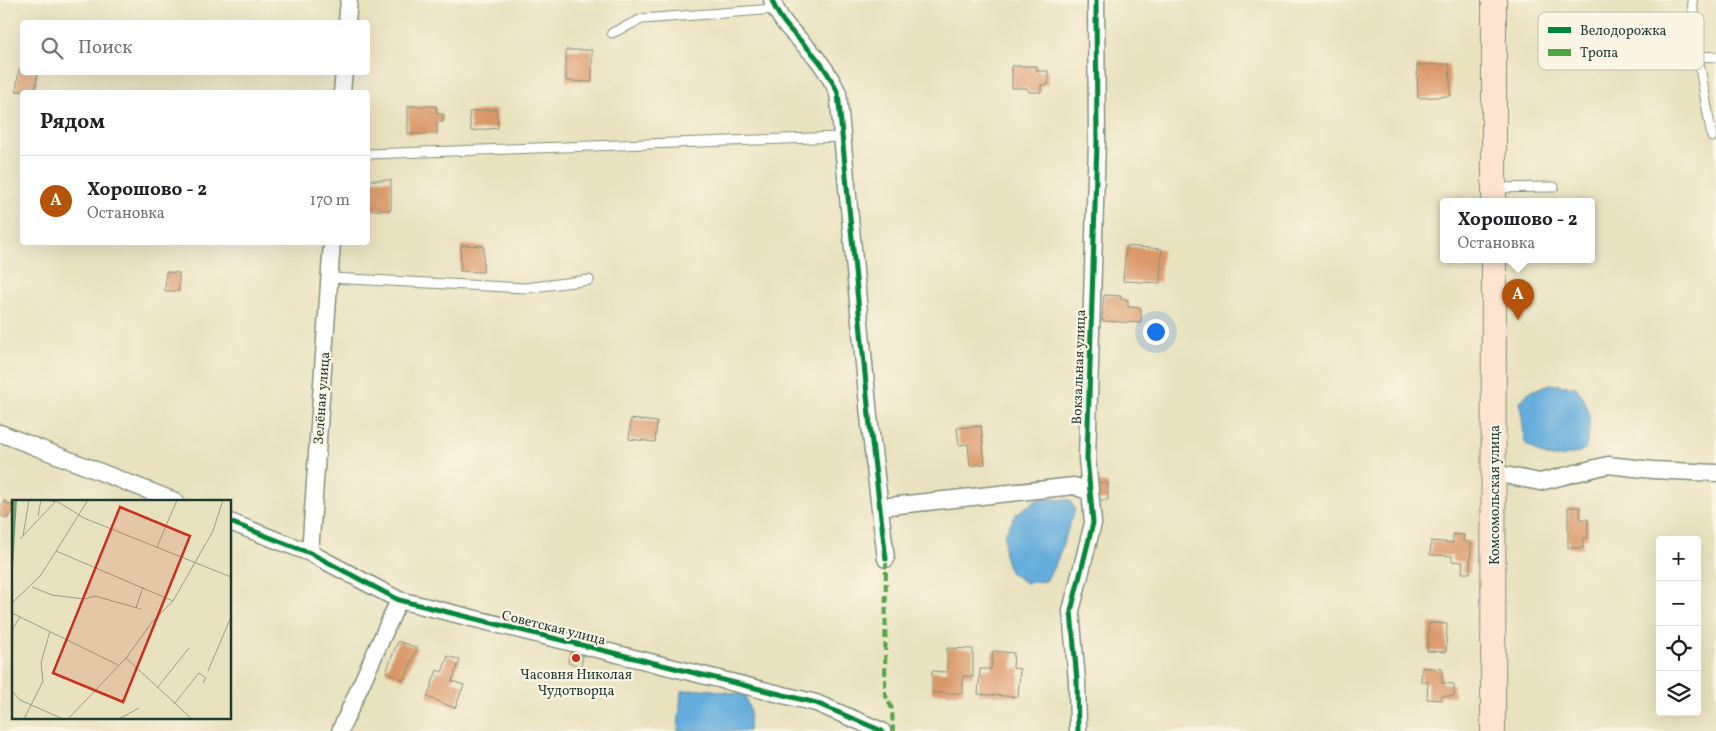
<!DOCTYPE html>
<html lang="ru">
<head>
<meta charset="utf-8">
<style>
	:root { --surface:#fff; --page:#f6f6f6; --text:#202124; --muted:#757577; --line:#e0e0e0; --accent:#b45309 }
	body { margin:0; font-family:Vollkorn,serif; background:var(--page); color:var(--text) }
	.controls { position:absolute; right:15px; bottom:15px; display:grid; overflow:hidden; border-radius:5px; box-shadow:0 5px 20px #0002 }
	.controls button { width:45px; height:45px; display:grid; place-items:center; padding:0; border:0; border-bottom:1px solid var(--line); background:var(--surface); color:var(--text); font:25px sans-serif }
	.you { position:absolute; left:1155px; top:331px; width:18px; height:18px; margin:-12px; border:4px solid #fff; border-radius:50%; background:#1a73e8; box-shadow:0 0 0 8px #1a73e833 }
	.badge { display:grid; place-items:center; width:32px; height:32px; border-radius:50%; background:var(--accent); color:#fff; font-size:16px; font-weight:700 }
	.pin { position:absolute; translate:-50% -41px; filter:drop-shadow(0 1px 2px #0008) }
	.pin::after { content:''; position:absolute; top:26px; width:18px; height:15px; background:inherit; clip-path:polygon(0 0,100% 0,50% 100%) }
	.popup { position:absolute; left:1440px; top:198px; width:155px; height:65px; box-sizing:border-box; display:grid; place-content:center; border-radius:5px; background:var(--surface); filter:drop-shadow(0 1px 4px #0005); font-size:16px; white-space:nowrap; color:var(--muted) }
	.popup b { font-size:19px; color:var(--text) }
	.popup::after { content:''; position:absolute; left:50%; top:100%; margin-left:-10px; border:10px solid transparent; border-top-color:var(--surface) }
	.list { margin:0; padding:0; list-style:none }
	h2 { display:flex; justify-content:space-between; align-items:center; height:65px; margin:0; padding:0 20px; font-size:21px }
	h2 small { font-size:16px; font-weight:400; color:var(--muted) }
	.list li { display:grid; grid-template-columns:32px 1fr auto; gap:15px; align-items:center; box-sizing:border-box; height:90px; padding:0 20px; border-top:1px solid var(--line) }
	.list b { display:block; font-size:19px; white-space:nowrap }
	.list p { margin:0; font-size:16px; white-space:nowrap; color:var(--muted) }
	.list em { font-size:16px; font-style:normal; color:var(--muted) }
	.icon { flex:none; width:28px; height:28px; fill:none; stroke:currentColor; stroke-width:2; stroke-linecap:round; stroke-linejoin:round }
	.map { position:relative; flex:none; width:1716px; height:731px; overflow:hidden }
	.search { position:absolute; background:var(--surface); box-shadow:0 5px 20px #0002; left:20px; top:20px; width:350px; height:55px; display:flex; align-items:center; gap:12px; box-sizing:border-box; padding:0 18px; border-radius:5px; color:var(--muted); font-size:19px }
	.panel { position:absolute; background:var(--surface); box-shadow:0 5px 20px #0002; left:20px; top:90px; width:350px; height:155px; border-radius:5px }
	.map>svg:first-child { display:block }
	.water { fill:#65addc; stroke:#427588 }
	.building { fill:#da9869 }
	.lines { fill:none; stroke-linecap:round; stroke-linejoin:round }
	.lane-casing { stroke:#84907a; stroke-width:11 }
	.street-casing { stroke:#84907a; stroke-width:19 }
	.secondary-casing { stroke:#84907a; stroke-width:26 }
	.lane { stroke:#fff; stroke-width:9 }
	.street { stroke:#fff; stroke-width:16 }
	.secondary { stroke:#fde4d1; stroke-width:24 }
	.quiet { stroke:#4fa644; stroke-width:4; stroke-dasharray:8 4; stroke-linecap:butt }
	.cycleway-casing { stroke:#fcf5e5; stroke-width:8 }
	.cycleway { stroke:#00873e; stroke-width:5 }
	.poi-dot { fill:#c8321e; stroke:#fcf5e5; stroke-width:2 }
	.labels { text-anchor:middle; stroke-width:4.5; stroke-linejoin:round; paint-order:stroke }
	.street-label { font-size:14px; fill:#1f3d34; stroke:#fcf5e5 }
	.poi-label { font-size:14px; fill:#1f3d34; stroke:#fcf5e5 }
	.inset-road { fill:none; stroke:#98a087; stroke-width:1 }
	.view { fill:#c8321e; fill-opacity:0.15; stroke:#c8321e; stroke-width:2.5 }
	.inset-edge { fill:none; stroke:#1f3d34; stroke-width:2.5 }
	.key { fill:#fcf5e5; stroke:#babeb0; stroke-width:1 }
	.key-label { font-size:14px; fill:#1f3d34 }
</style>
</head>
<body>
<div class="map">
<svg width="1716" height="731" viewBox="0 0 1716 731">
	<rect width="100%" height="100%" fill="#fcf5e5"/>
	<filter id="ink" filterUnits="userSpaceOnUse"><feTurbulence type="fractalNoise" baseFrequency=".02" numOctaves="2"/><feDisplacementMap in="SourceGraphic" scale="10" xChannelSelector="R" yChannelSelector="G"/><feConvolveMatrix kernelMatrix="1 2 1 2 8 2 1 2 1" color-interpolation-filters="sRGB"/></filter>
	<filter id="wash" filterUnits="userSpaceOnUse"><feTurbulence type="fractalNoise" baseFrequency=".0096" numOctaves="4" result="noise"/><feDisplacementMap in="SourceGraphic" scale="20" xChannelSelector="R" yChannelSelector="G"/><feGaussianBlur stdDeviation="1.12" result="paint"/><feColorMatrix in="noise" values="0 0 0 0 0 0 0 0 0 0 0 0 0 0 0 0 0 1.4 0 .05"/><feComposite in="paint" operator="in"/></filter>
	<g filter="url(#wash)">
		<rect width="100%" height="100%" fill="#e9e2bf"/>
		<!-- water -->
		<path class="water" d="M1549 384 1576 387C1593 408 1591 426 1585 450 1559 459 1547 462 1525 443L1520 402 1529 392Z
			M1040 498 1070 500 1075 510 1056 563 1046 581 1026 583 1010 572 1004 555 1005 533 1017 513Z
			M706 689 745 695 750 711 749 731H678L681 691Z"/>
		<g id="blocks">
			<!-- building -->
			<path class="building" d="M566 50H592V82L566 81Z
				M1449 64 1451 96 1418 98 1417 65Z
				M1012 66H1037V71H1048V85H1041V92H1029L1027 88H1012Z
				M19 69 22 70V72H38L35 92 16 91Z
				M408 106H436L437 114H443V122H437V134H408Z
				M496 109 498 128 471 131 469 112Z
				M368 180H391V210H368Z
				M461 245 484 246 483 272 460 271Z
				M1126 246 1162 249 1160 283 1123 281Z
				M166 272 179 273V291H165Z
				M1104 295 1121 296V299L1128 300V307L1141 308V323L1102 321Z
				M631 419 657 422 655 442 629 439Z
				M981 426 985 464 970 466 968 444 959 445 957 428Z
				M1094 482 1108 483V500H1094Z
				M4 501 14 507 7 519 0 515V508Z
				M1568 507H1580V519H1588V538H1583V548H1568Z
				M1453 534 1464 535 1463 541 1471 542 1470 573H1462L1463 562 1452 561V556L1430 555 1431 541 1453 543Z
				M1429 623 1447 624 1446 652 1427 651Z
				M398 641 417 648 404 680 386 672Z
				M947 648 973 649V677L963 676V693H932V671L947 672Z
				M571 650 584 652 581 666 568 663Z
				M993 651 1014 653 1013 668 1020 669 1018 697 978 694 980 669H991Z
				M448 656 460 660 452 681 464 685 455 708 427 697 437 670 442 672Z
				M1422 667 1442 669V683L1454 684V696H1441V700L1427 699 1428 682H1421Z"/>
		</g>
	</g>
	<g filter="url(#ink)">
		<use href="#blocks" fill-opacity="0" stroke="#84907a" stroke-width="1"/>
		<g class="lines">
			<!-- lane casing -->
			<g class="lane-casing">
				<path id="lane" d="M1692 0 1698 56 1716 57
					M612 33 642 19 775 9
					M1698 56 1712 137
					M368 154 841 137
					M1494 188 1554 187
					M330 278 525 288 589 280"/>
			</g>
			<!-- street casing -->
			<g class="street-casing">
				<path id="street" d="M772 0C780 24 799 38 815 56 825 68 832 80 838 93L870 426 886 559
					M347 22 349 0
					M342 92 344 72
					M0 433 175 501
					M1494 473 1540 482 1608 465 1653 470 1716 473
					M880 507 1074 486 1090 492
					M230 522 310 553 399 600 816 703 882 731
					M310 553 332 242
					M340 731 399 600
					M1078 731 1077 681 1071 611 1093 523 1087 458 1097 142 1096 0"/>
			</g>
			<!-- secondary casing -->
			<g class="secondary-casing">
				<path id="secondary" d="M1494 0V201
					M1493 731 1494 259"/>
			</g>
			<!-- lane -->
			<use href="#lane" class="lane"/>
			<!-- street -->
			<use href="#street" class="street"/>
			<!-- secondary -->
			<use href="#secondary" class="secondary"/>
			<!-- quiet -->
			<path class="quiet" d="M886 559 885 694 892 709 893 731"/>
			<!-- cycleway casing -->
			<g class="cycleway-casing">
				<path id="cycleway" d="M772 0C780 24 799 38 815 56 825 68 832 80 838 93L870 426 886 559
					M230 522 310 553 399 600 816 703 882 731
					M1078 731 1077 681 1071 611 1093 523 1087 458 1097 142 1096 0"/>
			</g>
			<!-- cycleway -->
			<use href="#cycleway" class="cycleway"/>
		</g>
	</g>
	<!-- markers -->
	<circle class="poi-dot" cx="576" cy="658" r="5"/>
	<g class="labels">
		<!-- street labels -->
		<g class="street-label">
			<text transform="translate(1078 367) rotate(-88)" y="5">Вокзальная улица</text>
			<text transform="translate(321 398) rotate(-86)" y="5">Зелёная улица</text>
			<text transform="translate(1494 495) rotate(-90)" y="5">Комсомольская улица</text>
			<text transform="translate(554 627) rotate(14)" y="5">Советская улица</text>
		</g>
		<!-- poi labels -->
		<g class="poi-label">
			<text x="576" y="679">Часовня Николая<tspan x="576" dy="16">Чудотворца</tspan></text>
		</g>
	</g>
	<!-- overview -->
	<g transform="translate(12 500)">
		<rect width="219" height="219" fill="#e9e2bf"/>
		<path d="M0 0H5L0 85Z" fill="#6aab6e"/>
		<path class="inset-road" d="M33 0 46 2 72 18 219 77M26 16 29 0M11 36 17 0M8 39 44 1M145 47 165 0M44 51 161 101M20 87 40 95 72 99 83 96 129 109M0 103 29 75 76 0M124 108 131 87M0 113 106 165M0 153 1 128 8 117M114 158 180 219M196 171 219 117M145 188 177 148M0 191 8 200 51 219M162 204 187 173 194 178 191 183M12 219 31 181 29 163 38 131M56 219 114 158 140 122 161 101 201 31 211 0M107 219 127 208"/>
		<path class="view" d="M108 7 178 36 111 202 41 173Z"/>
		<rect width="219" height="219" class="inset-edge"/>
	</g>
	<!-- legend -->
	<rect x="1538" y="12" width="166" height="58" rx="8" class="key"/>
	<rect x="1548" y="27" width="23" height="6" fill="#00873e"/>
	<rect x="1548" y="49" width="23" height="7" fill="#4fa644"/>
	<g class="key-label">
		<text x="1580" y="35">Велодорожка</text>
		<text x="1580" y="57">Тропа</text>
	</g>
</svg>
<div class="controls">
<button>+</button>
<button>−</button>
<button><svg class="icon" aria-label="locate" viewBox="0 0 24 24"><circle cx="12" cy="12" r="6"/><path d="M12 2v4M12 18v4M2 12h4M18 12h4"/></svg></button>
<button><svg class="icon" aria-label="layers" viewBox="0 0 24 24"><path d="M12 4l9 5-9 5-9-5zM3 14l9 5 9-5"/></svg></button>
</div>
<div class="you"></div>
<div class="pin badge" style="left:1518px;top:320px">A</div>
<div class="popup"><b>Хорошово - 2</b>Остановка</div>
<div class="search"><svg class="icon" aria-label="search" viewBox="0 0 24 24"><circle cx="10" cy="10" r="6"/><path d="M15 15l6 6"/></svg>Поиск</div>
<section class="panel">
<h2>Рядом<small></small></h2>
<ul class="list">
<li><span class="badge">A</span><div><b>Хорошово - 2</b><p>Остановка</p></div><em>170 m</em></li>
</ul>
</section>
</div>
</body>
</html>
